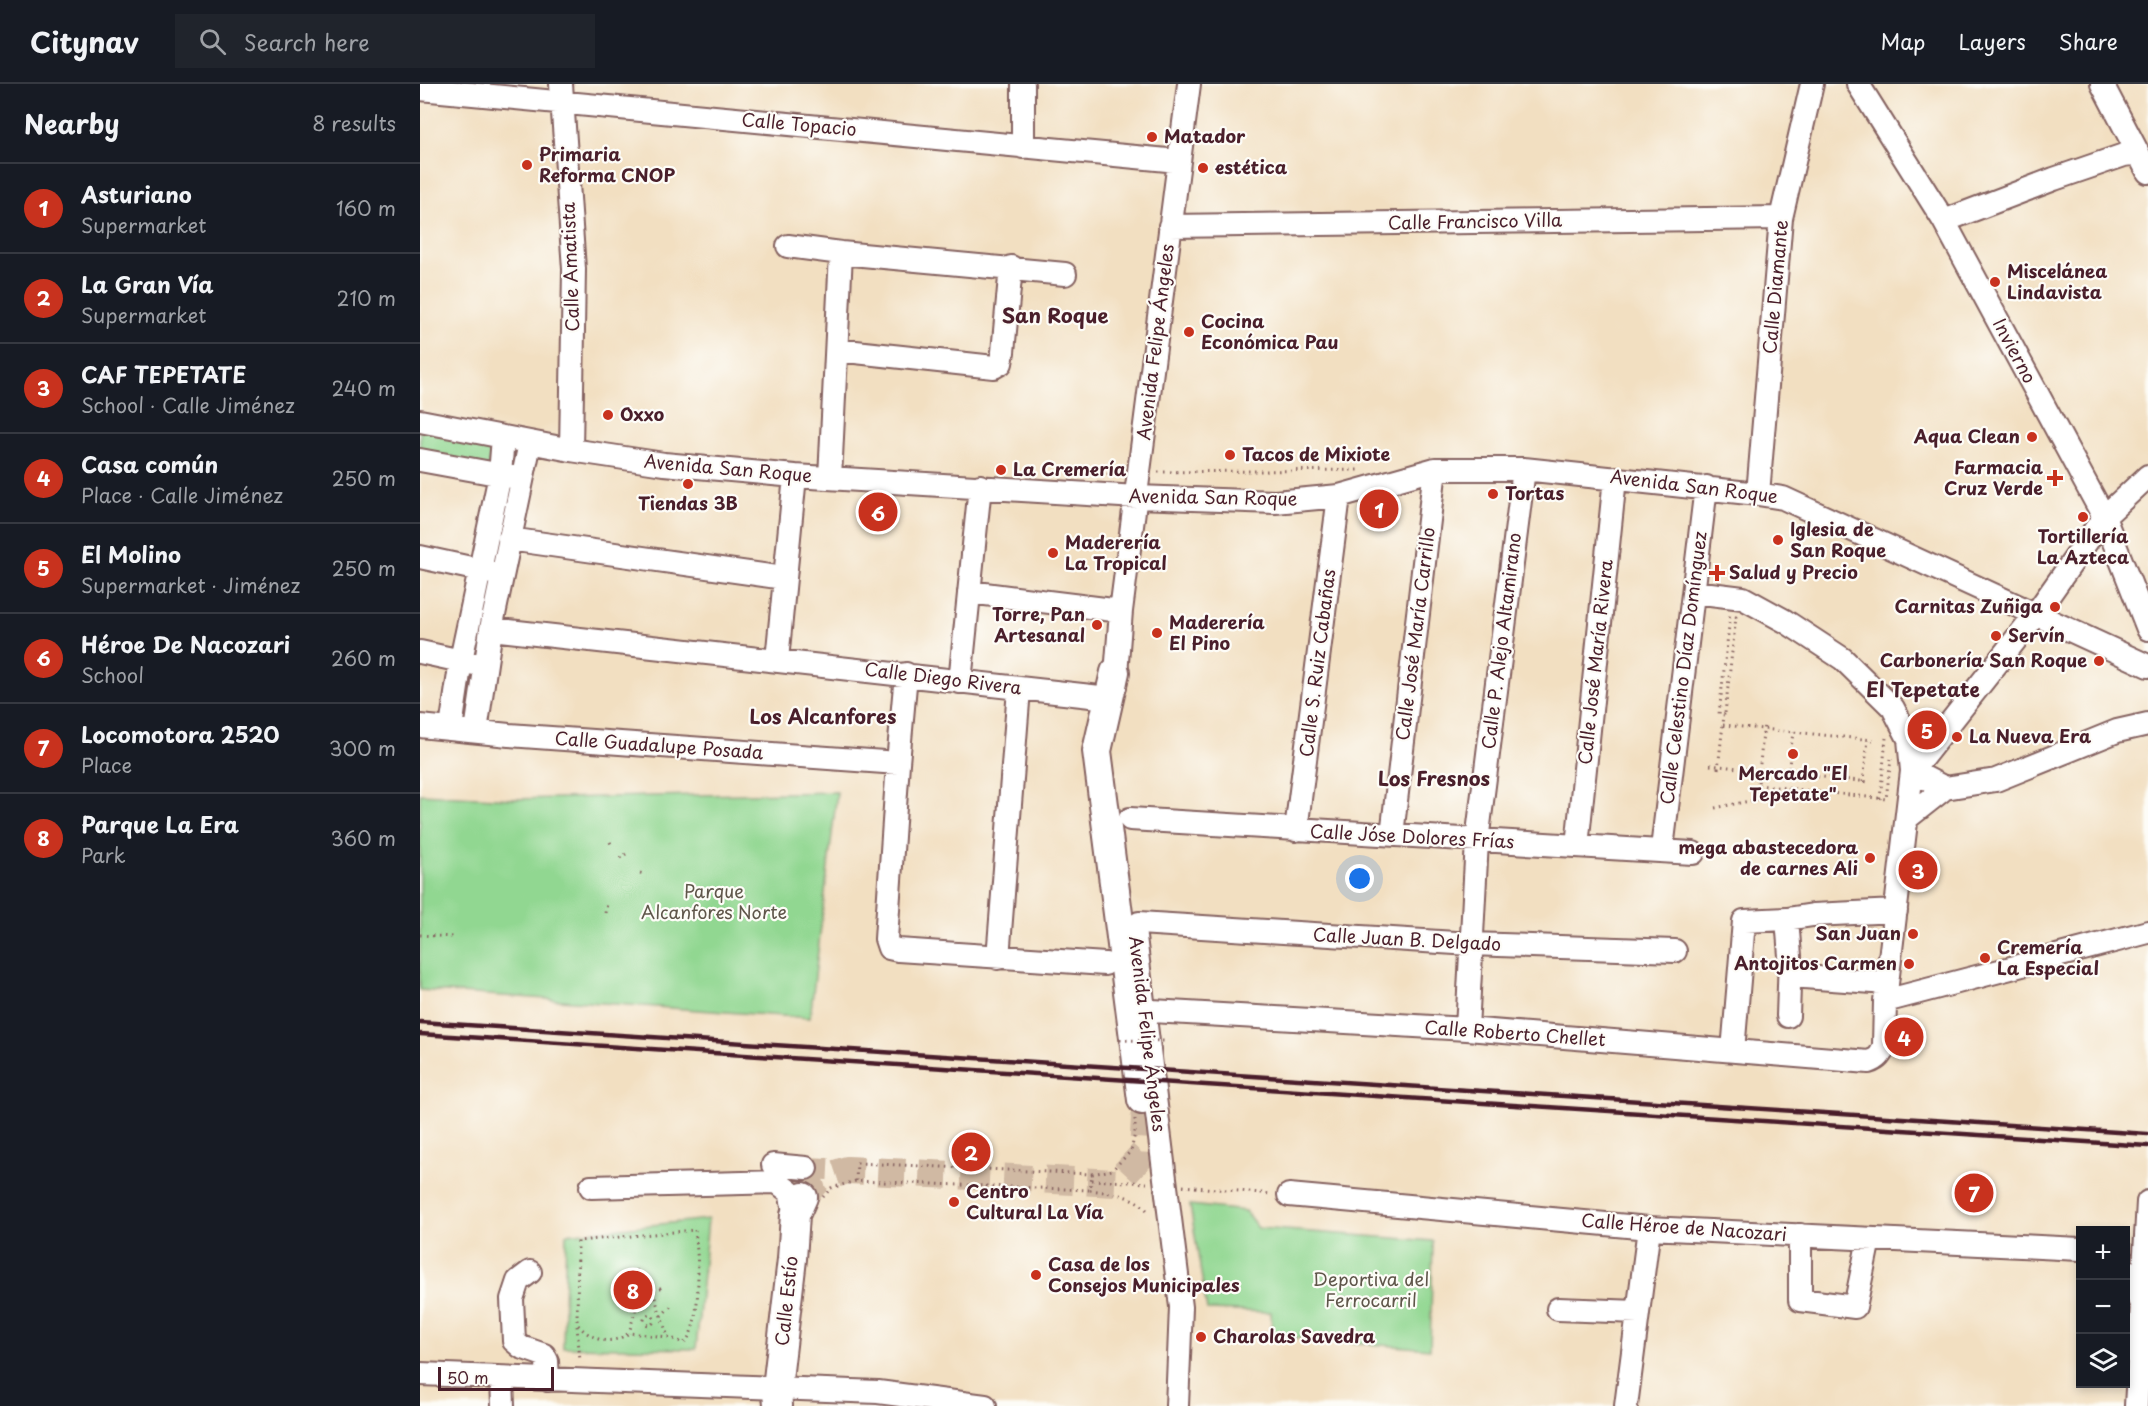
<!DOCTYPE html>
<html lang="en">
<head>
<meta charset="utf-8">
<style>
	:root { --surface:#171b24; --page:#20242c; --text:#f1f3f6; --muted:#9ea1a6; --line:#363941; --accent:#c8321e }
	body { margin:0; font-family:"Playpen Sans",sans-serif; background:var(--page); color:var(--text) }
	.controls { position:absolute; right:18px; bottom:18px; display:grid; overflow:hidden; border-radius:0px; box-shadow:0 3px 9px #0003 }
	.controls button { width:54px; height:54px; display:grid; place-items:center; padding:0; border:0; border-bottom:2px solid var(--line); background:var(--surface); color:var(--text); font:30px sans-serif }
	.scale { position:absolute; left:18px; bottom:15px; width:116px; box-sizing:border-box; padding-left:6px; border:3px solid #4a1f2b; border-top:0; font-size:16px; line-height:21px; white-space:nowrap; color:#4a1f2b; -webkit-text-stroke:4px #fdfcf7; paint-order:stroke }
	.you { position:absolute; left:940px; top:795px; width:21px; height:21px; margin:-15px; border:4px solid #fff; border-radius:50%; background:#1a73e8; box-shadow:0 0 0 9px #1a73e833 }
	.badge { display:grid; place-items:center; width:39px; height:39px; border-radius:50%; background:var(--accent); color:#fff; font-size:20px; font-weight:700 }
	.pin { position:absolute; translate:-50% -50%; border:3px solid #fff; box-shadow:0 2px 6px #0006 }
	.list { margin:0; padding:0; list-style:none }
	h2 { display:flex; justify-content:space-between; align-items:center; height:78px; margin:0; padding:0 24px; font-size:26px }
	h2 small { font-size:20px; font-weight:400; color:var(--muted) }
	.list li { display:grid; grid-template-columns:39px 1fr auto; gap:18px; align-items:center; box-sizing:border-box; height:90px; padding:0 24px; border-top:2px solid var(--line) }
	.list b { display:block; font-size:22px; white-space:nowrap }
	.list p { margin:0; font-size:20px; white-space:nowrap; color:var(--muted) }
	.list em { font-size:20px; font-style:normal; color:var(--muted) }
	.icon { flex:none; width:33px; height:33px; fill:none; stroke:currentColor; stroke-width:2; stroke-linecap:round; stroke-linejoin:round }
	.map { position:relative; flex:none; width:1728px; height:1322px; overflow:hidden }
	header { display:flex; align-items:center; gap:36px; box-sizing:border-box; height:84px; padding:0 30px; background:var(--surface); border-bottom:2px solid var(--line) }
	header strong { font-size:28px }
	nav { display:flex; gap:33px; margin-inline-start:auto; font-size:21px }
	.search { width:420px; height:54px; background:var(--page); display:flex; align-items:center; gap:15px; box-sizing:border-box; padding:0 21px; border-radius:0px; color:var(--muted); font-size:22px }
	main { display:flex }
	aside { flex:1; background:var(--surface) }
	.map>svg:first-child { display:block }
	.green { fill:#91d791; stroke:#6e7b5e; stroke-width:1.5 }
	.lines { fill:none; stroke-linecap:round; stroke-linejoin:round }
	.minor-tunnel { stroke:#d0b9a3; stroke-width:22; stroke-dasharray:22 11; stroke-linecap:butt }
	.major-tunnel { stroke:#d0b9a3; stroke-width:28; stroke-dasharray:28 14; stroke-linecap:butt }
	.minor-casing { stroke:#856260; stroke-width:26 }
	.major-casing { stroke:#856260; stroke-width:32 }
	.path { stroke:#856260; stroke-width:3; stroke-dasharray:1.5 4.5; stroke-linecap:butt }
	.minor { stroke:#fff; stroke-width:22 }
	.major { stroke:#fff; stroke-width:28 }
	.rail { stroke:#4a1f2b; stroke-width:4.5 }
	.path-bridge { stroke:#856260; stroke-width:3; stroke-dasharray:1.5 4.5; stroke-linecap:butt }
	.poi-dot { fill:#c8321e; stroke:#fdfcf7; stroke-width:2 }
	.labels { text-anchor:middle; stroke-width:4.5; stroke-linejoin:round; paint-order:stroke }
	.street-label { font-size:18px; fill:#4a1f2b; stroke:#fdfcf7 }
	.poi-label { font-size:18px; font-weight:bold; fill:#4a1f2b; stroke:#fdfcf7; text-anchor:start }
	.park-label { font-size:18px; fill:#5f564a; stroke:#fdfcf7 }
	.neighbourhood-label { font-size:20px; font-weight:bold; fill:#4a1f2b; stroke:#fdfcf7 }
</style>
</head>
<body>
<header>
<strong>Citynav</strong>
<div class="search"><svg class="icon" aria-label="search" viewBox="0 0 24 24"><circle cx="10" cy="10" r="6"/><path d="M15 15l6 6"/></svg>Search here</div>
<nav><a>Map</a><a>Layers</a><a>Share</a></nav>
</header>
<main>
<aside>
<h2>Nearby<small>8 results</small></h2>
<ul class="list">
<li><span class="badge">1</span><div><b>Asturiano</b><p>Supermarket</p></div><em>160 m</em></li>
<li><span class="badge">2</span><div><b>La Gran Vía</b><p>Supermarket</p></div><em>210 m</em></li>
<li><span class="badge">3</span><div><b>CAF TEPETATE</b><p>School · Calle Jiménez</p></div><em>240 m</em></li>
<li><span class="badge">4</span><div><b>Casa común</b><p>Place · Calle Jiménez</p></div><em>250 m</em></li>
<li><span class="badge">5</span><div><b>El Molino</b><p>Supermarket · Jiménez</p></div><em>250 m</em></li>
<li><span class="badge">6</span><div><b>Héroe De Nacozari</b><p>School</p></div><em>260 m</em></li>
<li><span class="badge">7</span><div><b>Locomotora 2520</b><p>Place</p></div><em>300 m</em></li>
<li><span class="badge">8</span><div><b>Parque La Era</b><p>Park</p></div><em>360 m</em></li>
</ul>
</aside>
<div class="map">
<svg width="1728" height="1322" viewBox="0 0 1728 1322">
	<rect width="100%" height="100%" fill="#fdfcf7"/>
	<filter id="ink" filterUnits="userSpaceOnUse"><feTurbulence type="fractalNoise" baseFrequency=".0167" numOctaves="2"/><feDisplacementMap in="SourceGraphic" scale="12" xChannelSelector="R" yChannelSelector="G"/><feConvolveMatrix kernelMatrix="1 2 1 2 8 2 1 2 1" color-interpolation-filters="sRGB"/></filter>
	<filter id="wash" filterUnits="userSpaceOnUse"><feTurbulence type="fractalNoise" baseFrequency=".008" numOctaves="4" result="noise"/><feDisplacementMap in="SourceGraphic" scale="24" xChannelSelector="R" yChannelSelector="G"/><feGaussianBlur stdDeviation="1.35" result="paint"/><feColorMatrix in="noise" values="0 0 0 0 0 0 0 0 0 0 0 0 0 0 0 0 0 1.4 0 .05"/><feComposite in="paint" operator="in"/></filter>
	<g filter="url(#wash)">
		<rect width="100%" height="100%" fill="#f2dfc1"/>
		<!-- green -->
		<path class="green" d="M0 343 72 357 68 384 0 371Z
			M417 708 390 934 0 906V710L94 715Z
			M770 1121 825 1127 838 1144 1013 1157 1010 1265 852 1252 851 1228 787 1226Z
			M288 1135 276 1265 143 1263 146 1150Z"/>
	</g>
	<g filter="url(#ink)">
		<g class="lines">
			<!-- minor-tunnel -->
			<path class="minor-tunnel" d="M386 1084 427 1086"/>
			<!-- major-tunnel -->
			<path class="major-tunnel" d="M383 1113 397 1096 427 1086 696 1099 723 1070 725 1033 722 1016"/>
			<!-- minor casing -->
			<g class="minor-casing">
				<path id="minor" d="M141 0 154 185 151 366
					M603 0V63
					M1438 0 1524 137 1684 433 1728 545
					M1682 0 1728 88
					M0 5 758 77
					M1524 137 1634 95 1704 71 1718 69
					M750 142 1361 134
					M368 162 421 169 645 190
					M417 266 574 283 581 279 583 268 591 183
					M0 337 151 366 244 380 375 392 717 413 855 418 919 412 1015 385H1104L1338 410 1363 414 1728 582
					M0 376 93 393
					M410 394 421 169
					M1338 410 1361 134 1392 0
					M89 455 364 494
					M0 473 74 489
					M549 508 701 527
					M71 545 689 614
					M0 568 55 580
					M357 576 375 392
					M486 590 478 679 466 855 469 864 478 866 685 880
					M540 598 560 402
					M695 603 701 527 769 0
					M0 642 89 651 478 679
					M31 644 41 576 80 391 83 353
					M56 647 71 545 110 359
					M1525 704 1492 687 1615 531 1684 433 1728 392
					M1487 734 1525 704 1576 696 1697 647 1728 640
					M710 735 1273 769
					M876 746 919 412
					M972 751 1015 385
					M1157 762 1195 394
					M1242 765 1286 403
					M719 839 1051 860 1255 867
					M715 853 761 1223 757 1322
					M578 874 599 605
					M1370 892 1467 899
					M1465 917 1728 848
					M732 927 1047 945 1449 978C1458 975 1461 971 1464 962L1465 917 1492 687 1489 655 1473 624 1423 575 1365 537 1323 514 1274 508
					M1368 932 1370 872 1367 835 1393 831 1476 827
					M1047 945 1057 757 1104 385
					M1313 967 1324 837 1367 835
					M353 1081 386 1084
					M171 1103 357 1098 370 1108 375 1131
					M869 1111 1229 1144 1660 1165
					M1380 1151V1216L1435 1223 1449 1155
					M1706 1186 1713 1197 1720 1218
					M110 1188 98 1197 92 1215 94 1257 101 1263 124 1271 127 1277 128 1296
					M1138 1225 1218 1228
					M0 1290 458 1308 565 1322
					M82 1294 83 1322
					M1206 1322 1229 1144
					M1716 1322 1728 1118"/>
			</g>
			<!-- major casing -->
			<g class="major-casing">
				<path id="major" d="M695 588 677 667 722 1016
					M358 1322 357 1304 372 1175 375 1131 383 1113"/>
			</g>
			<!-- path -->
			<path class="path" d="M738 388 938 386
				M681 391 701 389
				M1303 641 1453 656
				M1290 681 1449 698V700
				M1298 685 1304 631 1299 630 1310 533H1316L1305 629
				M1368 690 1373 648
				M1443 698 1448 656
				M1338 701 1466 715 1471 675
				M1332 705 1368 708
				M1337 710 1344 639
				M1460 715 1466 654
				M1295 724 1373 708 1374 705
				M190 758 192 762
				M200 774 206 770
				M220 789 224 790
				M185 829 187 820
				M0 851 32 853
				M715 1035V1049L711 1067 692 1086 672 1090 670 1106C691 1109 717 1111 729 1129
				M672 1096 727 1099
				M436 1097 437 1079 672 1090
				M763 1102 852 1110
				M403 1113 411 1104 436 1097 670 1106
				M275 1146C278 1169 283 1243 264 1259L248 1253 209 1249C189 1263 172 1256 157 1240L158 1157Z
				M216 1186 218 1188V1200L226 1208
				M233 1208 248 1253
				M206 1215 217 1220 209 1249
				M215 1217 221 1216 226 1208H230L243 1203
				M224 1236a5 5 0 1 1 10 0a5 5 0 1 1-10 0Z
				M241 1232 252 1221
				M157 1242 160 1277"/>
			<!-- minor -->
			<use href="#minor" class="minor"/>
			<!-- major -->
			<use href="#major" class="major"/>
			<!-- rail -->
			<path class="rail" d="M0 938 1728 1050
				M0 950 1728 1062"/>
			<!-- path-bridge -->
			<path class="path-bridge" d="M700 956 745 957"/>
		</g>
	</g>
	<!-- markers -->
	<g class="poi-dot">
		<circle cx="732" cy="53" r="6"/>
		<circle cx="107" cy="81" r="6"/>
		<circle cx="783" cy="84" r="6"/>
		<circle cx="1575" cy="198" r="6"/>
		<circle cx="769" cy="248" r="6"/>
		<circle cx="188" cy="331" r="6"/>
		<circle cx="1612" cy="353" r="6"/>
		<circle cx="810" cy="371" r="6"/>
		<circle cx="581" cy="386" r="6"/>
		<path d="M1632 385h6v6h6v6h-6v6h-6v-6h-6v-6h6z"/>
		<circle cx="268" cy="400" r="6"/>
		<circle cx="1073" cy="410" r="6"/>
		<circle cx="1663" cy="433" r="6"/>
		<circle cx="1358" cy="456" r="6"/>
		<circle cx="633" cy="469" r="6"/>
		<path d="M1294 480h6v6h6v6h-6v6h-6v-6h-6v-6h6z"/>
		<circle cx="1635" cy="523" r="6"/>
		<circle cx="677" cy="541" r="6"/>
		<circle cx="737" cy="549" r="6"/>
		<circle cx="1576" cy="552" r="6"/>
		<circle cx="1679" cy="577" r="6"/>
		<circle cx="1537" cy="653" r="6"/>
		<circle cx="1373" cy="670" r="6"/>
		<circle cx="1450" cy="774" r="6"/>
		<circle cx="1493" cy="850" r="6"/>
		<circle cx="1565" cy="874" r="6"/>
		<circle cx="1489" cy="880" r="6"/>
		<circle cx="534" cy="1118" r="6"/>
		<circle cx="616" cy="1191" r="6"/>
		<circle cx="781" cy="1253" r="6"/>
	</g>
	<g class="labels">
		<!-- street labels -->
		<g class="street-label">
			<text transform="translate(379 41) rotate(5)" y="6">Calle Topacio</text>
			<text transform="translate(1055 138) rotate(-1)" y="6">Calle Francisco Villa</text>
			<text transform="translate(151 183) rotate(-92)" y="6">Calle Amatista</text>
			<text transform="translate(1356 203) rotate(-85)" y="6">Calle Diamante</text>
			<text transform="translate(736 258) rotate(-83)" y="6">Avenida Felipe Ángeles</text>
			<text transform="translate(1594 267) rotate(62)" y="6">Invierno</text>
			<text transform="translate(308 385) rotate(5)" y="6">Avenida San Roque</text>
			<text transform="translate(1274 403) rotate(7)" y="6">Avenida San Roque</text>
			<text transform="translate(793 414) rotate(1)" y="6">Avenida San Roque</text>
			<text transform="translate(996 550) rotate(-83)" y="6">Calle José María Carrillo</text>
			<text transform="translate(1082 557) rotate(-83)" y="6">Calle P. Alejo Altamirano</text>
			<text transform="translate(1176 578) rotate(-84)" y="6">Calle José María Rivera</text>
			<text transform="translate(898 579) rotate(-83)" y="6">Calle S. Ruiz Cabañas</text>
			<text transform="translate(1264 584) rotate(-83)" y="6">Calle Celestino Díaz Domínguez</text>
			<text transform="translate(523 595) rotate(7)" y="6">Calle Diego Rivera</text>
			<text transform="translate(239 662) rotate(4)" y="6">Calle Guadalupe Posada</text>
			<text transform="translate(992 753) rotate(3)" y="6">Calle Jóse Dolores Frías</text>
			<text transform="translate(987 856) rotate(3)" y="6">Calle Juan B. Delgado</text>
			<text transform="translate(727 950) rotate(83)" y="6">Avenida Felipe Ángeles</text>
			<text transform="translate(1095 950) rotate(4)" y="6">Calle Roberto Chellet</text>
			<text transform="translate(1264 1144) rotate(4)" y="6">Calle Héroe de Nacozari</text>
			<text transform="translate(367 1217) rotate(-84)" y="6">Calle Estío</text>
		</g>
		<!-- poi labels -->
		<g class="poi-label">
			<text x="744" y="59">Matador</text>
			<text x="119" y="77">Primaria<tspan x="119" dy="21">Reforma CNOP</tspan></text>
			<text x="795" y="90">estética</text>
			<text x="1587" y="194">Miscelánea<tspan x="1587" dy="21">Lindavista</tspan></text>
			<text x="781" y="244">Cocina<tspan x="781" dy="21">Económica Pau</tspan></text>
			<text x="200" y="337">Oxxo</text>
			<text x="1600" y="359" text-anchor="end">Aqua Clean</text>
			<text x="822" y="377">Tacos de Mixiote</text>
			<text x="1623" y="390" text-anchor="end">Farmacia<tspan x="1623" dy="21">Cruz Verde</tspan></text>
			<text x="593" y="392">La Cremería</text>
			<text x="1085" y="416">Tortas</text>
			<text x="268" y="426" text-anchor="middle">Tiendas 3B</text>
			<text x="1370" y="452">Iglesia de<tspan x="1370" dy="21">San Roque</tspan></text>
			<text x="1663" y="459" text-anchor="middle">Tortillería<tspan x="1663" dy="21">La Azteca</tspan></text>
			<text x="645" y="465">Maderería<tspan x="645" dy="21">La Tropical</tspan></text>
			<text x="1309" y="495">Salud y Precio</text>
			<text x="1623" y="529" text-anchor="end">Carnitas Zuñiga</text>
			<text x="665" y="537" text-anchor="end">Torre, Pan<tspan x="665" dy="21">Artesanal</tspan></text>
			<text x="749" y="545">Maderería<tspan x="749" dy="21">El Pino</tspan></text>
			<text x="1588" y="558">Servín</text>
			<text x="1667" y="583" text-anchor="end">Carbonería San Roque</text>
			<text x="1549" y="659">La Nueva Era</text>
			<text x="1373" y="696" text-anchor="middle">Mercado "El<tspan x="1373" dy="21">Tepetate"</tspan></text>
			<text x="1438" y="770" text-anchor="end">mega abastecedora<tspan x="1438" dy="21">de carnes Ali</tspan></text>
			<text x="1481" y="856" text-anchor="end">San Juan</text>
			<text x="1577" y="870">Cremería<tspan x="1577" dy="21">La Especial</tspan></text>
			<text x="1477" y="886" text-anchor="end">Antojitos Carmen</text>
			<text x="546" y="1114">Centro<tspan x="546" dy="21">Cultural La Vía</tspan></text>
			<text x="628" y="1187">Casa de los<tspan x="628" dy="21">Consejos Municipales</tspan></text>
			<text x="793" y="1259">Charolas Savedra</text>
		</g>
		<!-- park labels -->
		<g class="park-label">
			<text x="294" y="814">Parque<tspan x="294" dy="21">Alcanfores Norte</tspan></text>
			<text x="951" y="1202">Deportiva del<tspan x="951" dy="21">Ferrocarril</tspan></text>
		</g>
		<!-- neighbourhood labels -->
		<g class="neighbourhood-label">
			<text x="635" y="239">San Roque</text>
			<text x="1503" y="613">El Tepetate</text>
			<text x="403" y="640">Los Alcanfores</text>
			<text x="1014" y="702">Los Fresnos</text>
		</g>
	</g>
</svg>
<div class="controls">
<button>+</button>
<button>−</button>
<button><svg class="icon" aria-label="layers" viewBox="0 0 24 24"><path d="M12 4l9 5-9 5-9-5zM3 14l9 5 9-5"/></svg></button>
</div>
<div class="scale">50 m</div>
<div class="you"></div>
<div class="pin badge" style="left:959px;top:425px">1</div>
<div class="pin badge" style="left:551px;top:1068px">2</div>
<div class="pin badge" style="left:1498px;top:786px">3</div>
<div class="pin badge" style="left:1484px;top:953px">4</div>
<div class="pin badge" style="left:1507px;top:646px">5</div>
<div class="pin badge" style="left:458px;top:428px">6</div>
<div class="pin badge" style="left:1554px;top:1109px">7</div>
<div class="pin badge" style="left:213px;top:1206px">8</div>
</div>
</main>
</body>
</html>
